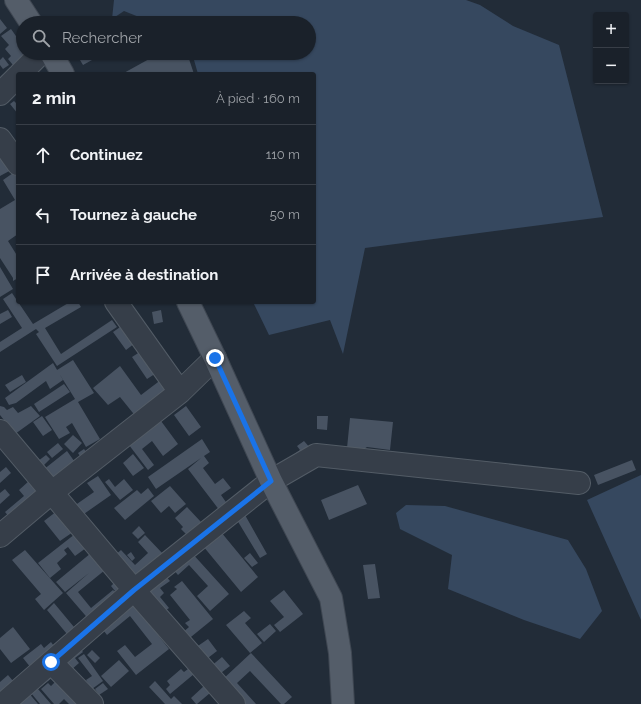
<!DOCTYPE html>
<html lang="fr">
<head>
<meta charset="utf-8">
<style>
	:root { --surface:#1a212a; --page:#272e36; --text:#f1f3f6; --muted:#9fa3a8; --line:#383e47 }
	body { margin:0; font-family:Raleway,sans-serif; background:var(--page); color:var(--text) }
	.controls { position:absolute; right:12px; top:12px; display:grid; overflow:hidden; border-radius:4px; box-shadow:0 1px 3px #0004 }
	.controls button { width:36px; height:36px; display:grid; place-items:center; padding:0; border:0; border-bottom:1px solid var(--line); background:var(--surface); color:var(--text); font:20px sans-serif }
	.stop { position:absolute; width:12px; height:12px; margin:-9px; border:3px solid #1a73e8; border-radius:50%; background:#fff }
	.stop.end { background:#1a73e8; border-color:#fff; box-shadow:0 1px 4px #0008 }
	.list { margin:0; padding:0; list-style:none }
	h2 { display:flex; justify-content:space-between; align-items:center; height:52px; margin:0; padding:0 16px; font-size:17px }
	h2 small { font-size:13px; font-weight:400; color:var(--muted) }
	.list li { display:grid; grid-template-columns:26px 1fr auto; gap:12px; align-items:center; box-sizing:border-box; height:60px; padding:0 16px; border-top:1px solid var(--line) }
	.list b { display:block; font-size:15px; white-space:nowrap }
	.list em { font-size:13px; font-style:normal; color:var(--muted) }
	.icon { flex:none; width:22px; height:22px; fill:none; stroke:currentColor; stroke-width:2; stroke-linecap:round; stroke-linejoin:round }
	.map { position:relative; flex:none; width:641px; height:704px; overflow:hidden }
	.search { position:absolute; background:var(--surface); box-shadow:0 1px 3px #0004; left:16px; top:16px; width:300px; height:44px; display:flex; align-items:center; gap:10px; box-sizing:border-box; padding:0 14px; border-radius:22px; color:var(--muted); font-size:15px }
	.panel { position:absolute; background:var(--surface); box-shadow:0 1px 3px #0004; left:16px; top:72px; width:300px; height:232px; border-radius:4px }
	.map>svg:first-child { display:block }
	.water { fill:#36485f }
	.building { fill:#485362 }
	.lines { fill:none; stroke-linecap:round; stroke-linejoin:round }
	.minor-casing { stroke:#535c66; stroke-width:24 }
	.major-casing { stroke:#3f4752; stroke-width:24 }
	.minor { stroke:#363e49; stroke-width:22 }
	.major { stroke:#545d69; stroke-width:22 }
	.route { stroke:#1a73e8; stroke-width:5 }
</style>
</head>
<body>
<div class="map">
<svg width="641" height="704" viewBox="0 0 641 704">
	<rect width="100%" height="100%" fill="#222c38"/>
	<!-- water -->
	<path class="water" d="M114 0H466L480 5 513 26 559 45 603 217 365 248 343 354 330 320 269 335 253 302H314V74H198L192 53H309V23H154L124 11 112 19Z
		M641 475V620L587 500Z
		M406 505 445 506 568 540 586 569 602 611 580 639 524 620 448 589 452 555 400 529 396 513Z"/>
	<!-- building -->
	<path class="building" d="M0 19 7 28 0 34Z
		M11 29 23 46V53H28L17 70 8 59 11 56 5 49 9 45 1 36Z
		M160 53H187L194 74H122Z
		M89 55 92 60 83 65 80 60Z
		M3 57 9 65 3 69 0 65V60Z
		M14 101 18 105V114L10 104Z
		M0 152 13 169 0 176Z
		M16 171 18 173V234L8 241 18 257V278L13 281V278L0 258V209L15 200 3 180Z
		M0 267 13 289 0 297Z
		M12 293 33 324 70 302H78L81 307 45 328 61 354 112 320 117 327 57 366 36 334 39 332 36 329 0 352V342L22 328 3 299Z
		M8 310 12 317 0 324V314Z
		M161 310 163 322 154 324 152 312Z
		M126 323 139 340 126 350 113 332Z
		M146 348 161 370 147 379 132 357Z
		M73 360 94 393 78 402 100 439 86 447 72 423 66 427 70 433 59 439 45 417 75 399 57 370Z
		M53 363 63 380 50 389 46 381 16 403 9 405 5 398Z
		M120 366 141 395 166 376 175 386 137 418 120 397 108 405 93 388Z
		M22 375 26 382 10 392 5 385Z
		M64 384 70 392 39 412 34 404Z
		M0 406 4 407 7 410 13 407 18 413 31 406 40 416 15 434 0 415Z
		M186 406 201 427 189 436 174 415Z
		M42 416 52 430 43 436 33 422Z
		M317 416H328L327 430 317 429Z
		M350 418 393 422 390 450 367 447 364 449 347 448Z
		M161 421 178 444 163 456 152 441 142 449 154 465 148 470 129 445Z
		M73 435 82 443 73 453 64 444Z
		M202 439 210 452 204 456 209 463 203 468 215 484 223 478 231 488 221 495 228 505 220 511 188 469 201 458 156 489 148 477Z
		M304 441 311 449 296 460 292 456 300 450 297 446Z
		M58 443 63 449 52 458 47 452Z
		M84 449 90 457 83 461 78 453Z
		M67 451 77 465 53 483 43 470Z
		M133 454 144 468 133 476 123 463Z
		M46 455 50 459 43 466 38 461Z
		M632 460 636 470 598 485 594 475Z
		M6 467 11 473 0 483V472Z
		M98 476 111 495 81 516 74 506 94 492 87 483Z
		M109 479 115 487 124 479 133 490 120 500 105 482Z
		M29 481 40 495 11 519 5 512 24 496 19 490Z
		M358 485 367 504 329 520 321 500Z
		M170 486 186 504 175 513 169 506 161 513 151 501Z
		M148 488 154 496 125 520 114 508 137 490 141 494Z
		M5 489 10 495 0 504V493Z
		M187 507 201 522 187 535 181 529 183 527 175 518Z
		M57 511 73 532 60 541 44 521Z
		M245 515 267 554 260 558 237 520Z
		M139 526 145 533 138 539 132 533Z
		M221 532 258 577 241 592 203 546Z
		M75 534 86 548 75 556 68 547 64 550 67 554 57 563 61 569 50 578 38 563Z
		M145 535 164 555 136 581 114 556 121 550 135 565 148 553 138 542Z
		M25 550 63 593 44 610 35 599 41 594 12 560Z
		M131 552 135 558 132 561 127 555Z
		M191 552 229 594 210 611 197 596 208 586 189 565 178 575 172 568Z
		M91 553 105 570 78 592 91 608 113 590 117 594 91 622 66 593 89 573 65 592 56 582Z
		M250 553 258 563 252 567 244 558Z
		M375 564 380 598 368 599 363 565Z
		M164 574 170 581 160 588 164 593 160 597 169 608 162 613 143 590Z
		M117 580 122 585 115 591 111 586Z
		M182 581 213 619 186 641 181 634 189 627 185 623 190 620 170 595 177 589 174 587Z
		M284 590 303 614 280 632 274 625 284 617 270 601Z
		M132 602 169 649 136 675 117 651 125 645 135 657 152 644 130 616 107 635 100 626Z
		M54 603 74 627 82 620 88 627 60 650 55 644 67 634 47 610Z
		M244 611 251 618 245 623 262 643 250 653 226 625Z
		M270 624 276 631 264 642 257 634Z
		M13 627 30 649 11 663 0 649V638Z
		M208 639 217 651 204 661 195 648Z
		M51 642 56 649 31 668 23 658 41 644 44 648Z
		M78 646 83 652 75 658 79 663 71 670 62 659Z
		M92 650 100 658 95 663 87 655Z
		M251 653 292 697 284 704H281L250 671 237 683 256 704H244L222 680Z
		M84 654 103 681 92 689 86 680 92 676 78 658Z
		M222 657 230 666 217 676 210 667Z
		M119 660 129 671 111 687 101 676Z
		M181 669 184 672 188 669 194 674 170 694 166 689 170 685 167 681Z
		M47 671 53 677 38 689 51 704H40L27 688Z
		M8 675 13 681 0 693V682Z
		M58 679 78 704H69L64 699 59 704H54L41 689 48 683 51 686Z
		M155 681 171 699 174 696 182 704H165L149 687Z
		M103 683 108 689 99 695 95 689Z
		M204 686 210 693 197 704H196L191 698Z
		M27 691 38 704H11Z"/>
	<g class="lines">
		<!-- minor casing -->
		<g class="minor-casing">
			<path id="minor" d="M20 74 41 53
				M0 94 18 76
				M0 139 18 164
				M116 302 180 392
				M0 431 134 590 234 704
				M0 536 51 493 180 392 215 358
				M51 662 92 704
				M3 704 134 590 271 481 316 455 579 483"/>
		</g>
		<!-- major casing -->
		<g class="major-casing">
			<path id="major" d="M16 0 31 23
				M51 53 63 74
				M188 302 215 358 271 481 331 598 340 653 343 704"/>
		</g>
		<!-- minor -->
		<use href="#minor" class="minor"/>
		<!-- major -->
		<use href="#major" class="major"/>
	</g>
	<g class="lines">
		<!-- route -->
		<path class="route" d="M51 662 134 590 271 481 215 358"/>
	</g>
</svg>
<div class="controls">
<button>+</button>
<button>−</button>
</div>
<div class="stop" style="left:51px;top:662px"></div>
<div class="stop end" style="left:215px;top:358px"></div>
<div class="search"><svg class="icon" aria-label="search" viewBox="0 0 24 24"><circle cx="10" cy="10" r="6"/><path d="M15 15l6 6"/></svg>Rechercher</div>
<section class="panel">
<h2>2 min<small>À pied · 160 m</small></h2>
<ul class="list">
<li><svg class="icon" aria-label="ahead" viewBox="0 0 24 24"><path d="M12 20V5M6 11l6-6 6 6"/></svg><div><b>Continuez</b></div><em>110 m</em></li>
<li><svg class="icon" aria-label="left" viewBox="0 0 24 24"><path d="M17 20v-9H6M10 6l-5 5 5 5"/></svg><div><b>Tournez à gauche</b></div><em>50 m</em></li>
<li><svg class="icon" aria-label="arrive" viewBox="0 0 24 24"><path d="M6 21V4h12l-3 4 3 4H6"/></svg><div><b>Arrivée à destination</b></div></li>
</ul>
</section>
</div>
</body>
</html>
